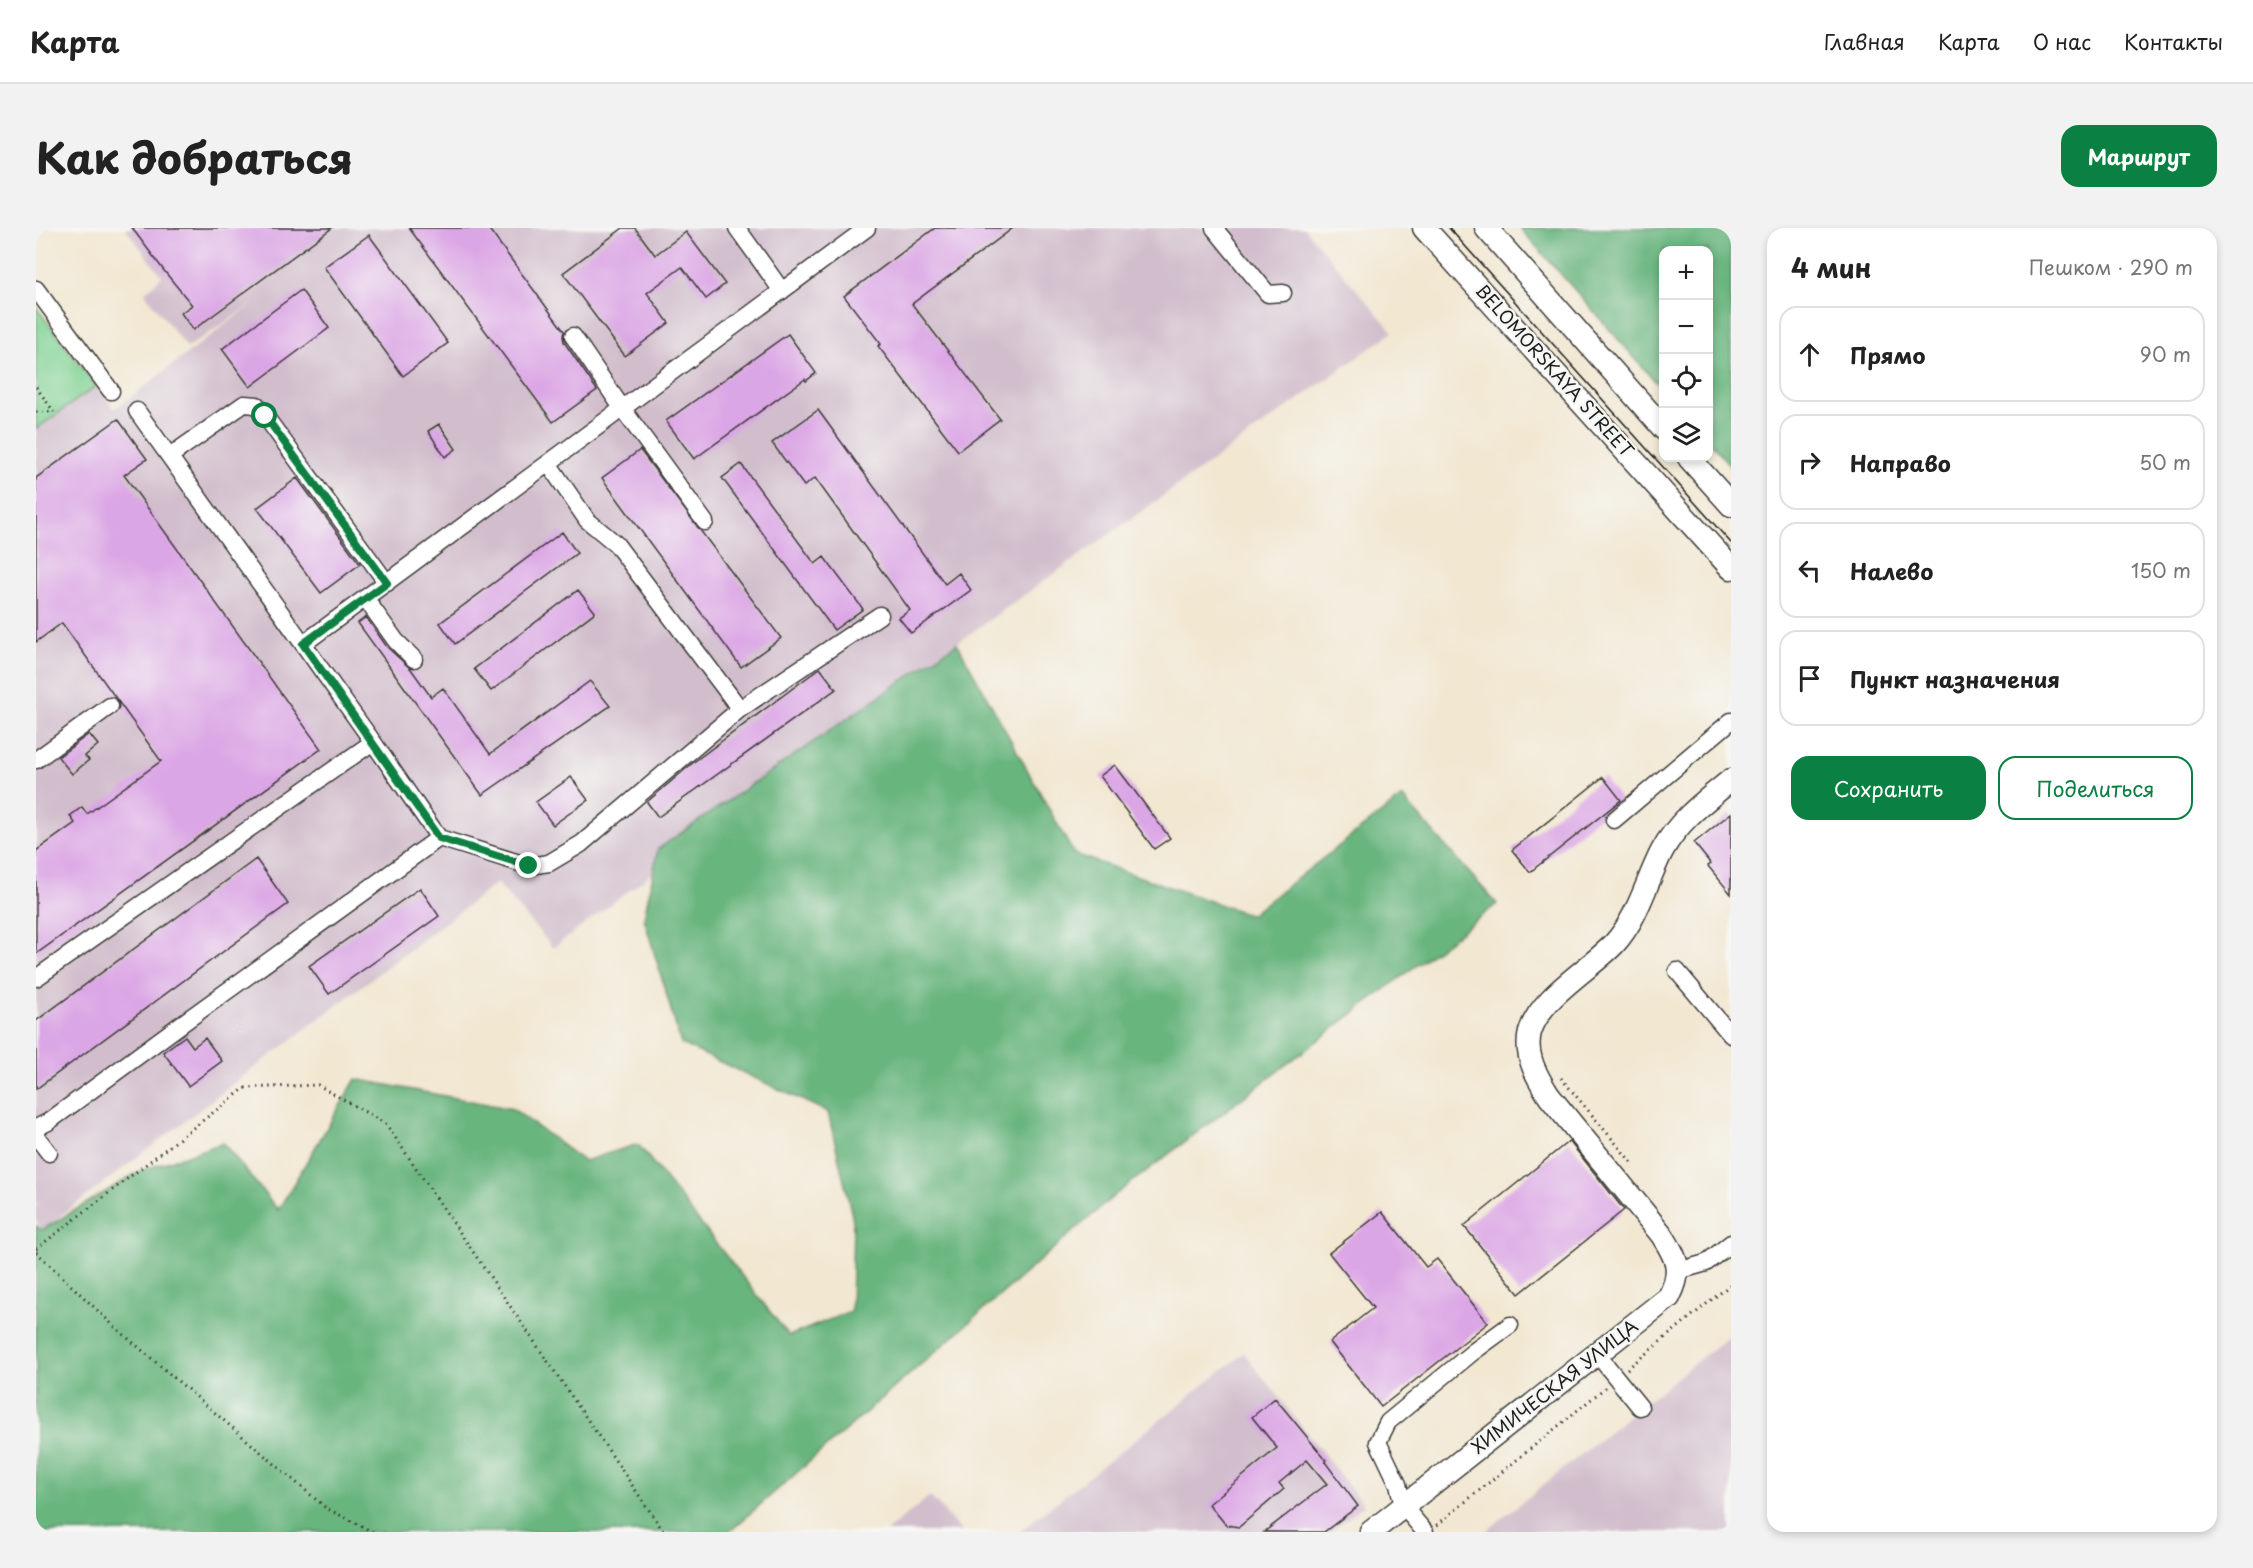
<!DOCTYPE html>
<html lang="ru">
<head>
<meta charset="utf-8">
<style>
	:root { --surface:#fff; --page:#f2f2f2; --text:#222; --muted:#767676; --line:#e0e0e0; --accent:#0b8043 }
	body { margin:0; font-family:"Playpen Sans",sans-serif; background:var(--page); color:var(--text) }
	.controls { position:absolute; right:18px; top:18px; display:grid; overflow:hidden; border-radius:12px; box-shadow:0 3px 9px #0003 }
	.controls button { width:54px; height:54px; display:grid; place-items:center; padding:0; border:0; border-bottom:2px solid var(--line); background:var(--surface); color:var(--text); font:30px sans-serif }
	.stop { position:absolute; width:18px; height:18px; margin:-14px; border:4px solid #0b8043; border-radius:50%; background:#fff }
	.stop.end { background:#0b8043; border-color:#fff; box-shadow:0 2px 6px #0008 }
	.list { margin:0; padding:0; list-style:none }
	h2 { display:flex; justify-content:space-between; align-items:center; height:78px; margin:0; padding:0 24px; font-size:26px }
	h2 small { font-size:20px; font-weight:400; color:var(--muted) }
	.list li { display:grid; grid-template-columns:39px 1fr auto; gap:18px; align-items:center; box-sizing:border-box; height:96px; margin:0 12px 12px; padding:0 12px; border:2px solid var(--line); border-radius:18px }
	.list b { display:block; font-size:22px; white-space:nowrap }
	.list em { font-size:20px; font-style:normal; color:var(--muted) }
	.actions { display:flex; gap:12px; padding:18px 24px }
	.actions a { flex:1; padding:14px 0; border:2px solid var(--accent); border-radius:18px; text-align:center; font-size:21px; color:var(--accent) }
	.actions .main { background:var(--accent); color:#fff }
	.icon { flex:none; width:33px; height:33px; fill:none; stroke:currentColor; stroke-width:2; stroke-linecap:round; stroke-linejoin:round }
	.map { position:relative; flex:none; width:1695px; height:1304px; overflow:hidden; border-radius:18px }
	header { display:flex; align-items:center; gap:36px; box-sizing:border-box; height:84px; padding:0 30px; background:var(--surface); border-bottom:2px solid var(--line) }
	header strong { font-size:28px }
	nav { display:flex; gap:33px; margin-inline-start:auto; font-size:21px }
	.intro { display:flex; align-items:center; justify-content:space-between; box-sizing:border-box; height:144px; padding:0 36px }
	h1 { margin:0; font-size:42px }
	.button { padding:15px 27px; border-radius:18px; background:var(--accent); color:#fff; font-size:21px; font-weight:700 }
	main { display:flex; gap:36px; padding:0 36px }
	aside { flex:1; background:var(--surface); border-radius:18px; box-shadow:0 3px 9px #0003 }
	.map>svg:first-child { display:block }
	.industrial { fill:#d1bdcc }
	.green { fill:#82d394; stroke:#4f7858; stroke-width:1.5 }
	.forest { fill:#69b57e; stroke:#42684d; stroke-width:1.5 }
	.building { fill:#dba6e5 }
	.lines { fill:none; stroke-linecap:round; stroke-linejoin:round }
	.minor-casing { stroke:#3c3a37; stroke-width:19 }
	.major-casing { stroke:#3c3a37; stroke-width:25 }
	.path { stroke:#3c3a37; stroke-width:3; stroke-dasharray:1.5 4.5; stroke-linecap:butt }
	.minor { stroke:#fff; stroke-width:16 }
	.major { stroke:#fff; stroke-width:22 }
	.tram { stroke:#1c1c1c; stroke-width:1.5 }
	.route { stroke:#0b8043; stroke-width:8 }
	.labels { text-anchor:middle; stroke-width:5; stroke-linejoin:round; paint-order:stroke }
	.street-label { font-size:18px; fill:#1c1c1c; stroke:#f6f6f2 }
</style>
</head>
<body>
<header>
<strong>Карта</strong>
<nav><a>Главная</a><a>Карта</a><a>О нас</a><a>Контакты</a></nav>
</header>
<div class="intro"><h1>Как добраться</h1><a class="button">Маршрут</a></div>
<main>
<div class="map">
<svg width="1695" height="1304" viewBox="0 0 1695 1304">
	<rect width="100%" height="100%" fill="#f6f6f2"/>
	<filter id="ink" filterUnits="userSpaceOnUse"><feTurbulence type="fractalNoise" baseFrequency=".0167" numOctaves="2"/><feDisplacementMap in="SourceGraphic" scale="12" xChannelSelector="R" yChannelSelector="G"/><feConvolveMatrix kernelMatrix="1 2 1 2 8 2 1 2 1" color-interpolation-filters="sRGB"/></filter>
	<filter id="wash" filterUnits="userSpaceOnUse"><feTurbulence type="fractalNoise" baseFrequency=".008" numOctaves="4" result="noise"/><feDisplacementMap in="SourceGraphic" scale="24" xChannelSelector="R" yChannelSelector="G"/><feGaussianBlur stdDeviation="1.35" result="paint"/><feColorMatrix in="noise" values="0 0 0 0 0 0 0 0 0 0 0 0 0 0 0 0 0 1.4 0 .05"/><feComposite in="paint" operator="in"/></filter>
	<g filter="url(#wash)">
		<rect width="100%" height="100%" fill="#f2e7d1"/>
		<!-- industrial -->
		<path class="industrial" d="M89 0H1268L1357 104 921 415 517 720 461 655 6 1002 0 993V201L60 158 79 181 219 74 151 120 109 65 126 48Z
			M1695 1106V1304H1449L1604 1179Z
			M1208 1125 1328 1277 1294 1304H983Z
			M894 1268 926 1304H850Z"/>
		<!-- green -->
		<path class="green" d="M0 79 60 158 0 201Z"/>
		<!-- forest -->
		<path class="forest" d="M1484 0H1695V239L1673 213 1672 22H1628L1627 162Z
			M921 415 1038 626 1214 687 1366 569 1461 676 1079 967 693 1304H0V998L6 1002 104 943 187 915 242 982 320 851 477 881 548 933 602 916 753 1108 815 1083 817 992 792 884 645 816 608 690 622 621Z"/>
		<g id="blocks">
			<!-- building -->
			<path class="building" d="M96 0H296L157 102 145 85 156 77 129 44Z
				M373 0H452L528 103 527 108 528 114 561 162 517 194Z
				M587 0H599L619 27 650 4 689 56 670 71 646 39 611 65 633 95 589 128 527 45Z
				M899 0H977L876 76 964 191 922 223 842 118 845 116 808 68Z
				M333 7 412 115 367 148 288 39Z
				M265 62 293 100 214 159 186 121Z
				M752 106 780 145 770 153 769 151 658 231 630 193Z
				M782 182 909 356 923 345 935 362 875 405 863 390 874 382 779 250 768 258 736 215Z
				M82 191 111 231 88 247 285 521 0 726V623L39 595 34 588 46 579 51 586 125 533 26 395 0 414V250Z
				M403 196 420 221 409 229 392 203Z
				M604 222 745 410 705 439 566 250Z
				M705 236 779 336 788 329 827 381 798 402 686 250Z
				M261 250 324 336 285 365 221 280Z
				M526 304 541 325 419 416 404 395Z
				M542 362 559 384 455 463 438 441Z
				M330 389 351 419 375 441 395 469 407 460 454 526 554 453 574 478 446 567 322 395Z
				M784 440 800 461 622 589 611 574 659 533Z
				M53 506 62 517 49 528 53 532 36 546 22 529Z
				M1079 537 1134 610 1118 621 1064 548Z
				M535 549 552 572 517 597 500 574Z
				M1567 549 1585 572 1494 644 1476 622Z
				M1695 585V666L1672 638 1675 636 1658 615Z
				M220 631 252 676 0 861V793Z
				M384 660 403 688 293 766 273 738Z
				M149 808 157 819 169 810 186 833 152 858 127 824Z
				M1533 913 1588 982 1483 1066 1428 998Z
				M1346 984 1390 1039 1401 1031 1452 1095 1345 1179 1294 1114 1337 1080 1293 1025Z
				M1239 1170 1290 1232 1289 1234 1322 1278 1288 1304H1228L1291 1256 1271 1232 1243 1255 1248 1261 1203 1299 1190 1297 1173 1276 1241 1220 1216 1189Z"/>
		</g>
	</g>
	<g filter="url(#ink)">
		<use href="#blocks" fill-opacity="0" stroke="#3c3a37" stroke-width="1.5"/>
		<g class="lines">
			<!-- minor casing -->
			<g class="minor-casing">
				<path id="minor" d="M701 0 746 63
					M1178 0 1232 66 1247 65
					M0 61 75 163
					M537 108 586 180 669 294
					M101 183 337 514 403 610
					M134 228 208 176 221 177 351 355
					M512 235 551 292 580 316 704 481
					M329 370 360 413 378 431
					M267 416 831 0
					M0 532 74 478
					M1578 592 1695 493
					M1641 743 1695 807
					M0 750 337 514
					M0 900 12 894 140 800 403 610 493 638 513 635 545 616 704 481 844 387
					M0 908 13 925
					M1642 1043 1670 1035 1695 1015
					M1561 1126 1604 1179
					M1389 1304 1367 1278 1362 1256 1342 1214 1352 1194 1437 1124 1474 1097"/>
			</g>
			<!-- major casing -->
			<g class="major-casing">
				<path id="major" d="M1388 0 1695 340
					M1450 0 1628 201
					M1653 230 1695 277
					M1335 1304 1633 1069C1647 1042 1641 1031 1626 1007L1513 868C1501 849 1488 827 1494 804 1504 769 1553 742 1578 716 1602 690 1610 654 1626 623 1642 593 1669 573 1695 552"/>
			</g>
			<!-- path -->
			<path class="path" d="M0 159 18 184
				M0 184H18
				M1525 850 1597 936
				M0 1021 209 860 282 857 350 896 628 1304
				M0 1024 80 1100 290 1280 337 1304
				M1591 1141 1695 1056
				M1401 1297 1570 1159"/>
			<!-- minor -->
			<use href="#minor" class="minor"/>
			<!-- major -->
			<use href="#major" class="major"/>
			<!-- tram -->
			<path class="tram" d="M1413 0 1695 315"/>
		</g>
	</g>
	<g class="lines" filter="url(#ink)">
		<!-- route -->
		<path class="route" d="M229 188 351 355 267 416 403 610 493 638"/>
	</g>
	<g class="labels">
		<!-- street labels -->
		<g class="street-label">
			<text transform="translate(1518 143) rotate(48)" y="6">BELOMORSKAYA STREET</text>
			<text transform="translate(1519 1159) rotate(-38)" y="6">ХИМИЧЕСКАЯ УЛИЦА</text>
		</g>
	</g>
</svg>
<div class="controls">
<button>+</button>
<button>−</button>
<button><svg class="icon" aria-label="locate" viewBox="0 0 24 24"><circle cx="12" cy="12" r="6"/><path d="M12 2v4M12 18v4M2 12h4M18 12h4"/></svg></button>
<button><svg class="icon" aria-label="layers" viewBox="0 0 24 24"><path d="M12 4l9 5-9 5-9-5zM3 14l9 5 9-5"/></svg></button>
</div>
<div class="stop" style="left:229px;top:188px"></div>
<div class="stop end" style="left:493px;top:638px"></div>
</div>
<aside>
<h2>4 мин<small>Пешком · 290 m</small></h2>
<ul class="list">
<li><svg class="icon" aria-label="ahead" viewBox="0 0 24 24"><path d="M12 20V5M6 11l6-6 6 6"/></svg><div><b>Прямо</b></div><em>90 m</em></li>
<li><svg class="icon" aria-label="right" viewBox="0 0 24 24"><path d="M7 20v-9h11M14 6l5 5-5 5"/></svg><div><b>Направо</b></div><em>50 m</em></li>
<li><svg class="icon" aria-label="left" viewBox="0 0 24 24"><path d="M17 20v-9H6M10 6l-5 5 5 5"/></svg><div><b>Налево</b></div><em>150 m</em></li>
<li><svg class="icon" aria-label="arrive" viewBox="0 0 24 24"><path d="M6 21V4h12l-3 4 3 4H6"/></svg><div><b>Пункт назначения</b></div></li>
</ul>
<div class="actions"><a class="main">Сохранить</a><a>Поделиться</a></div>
</aside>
</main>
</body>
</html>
